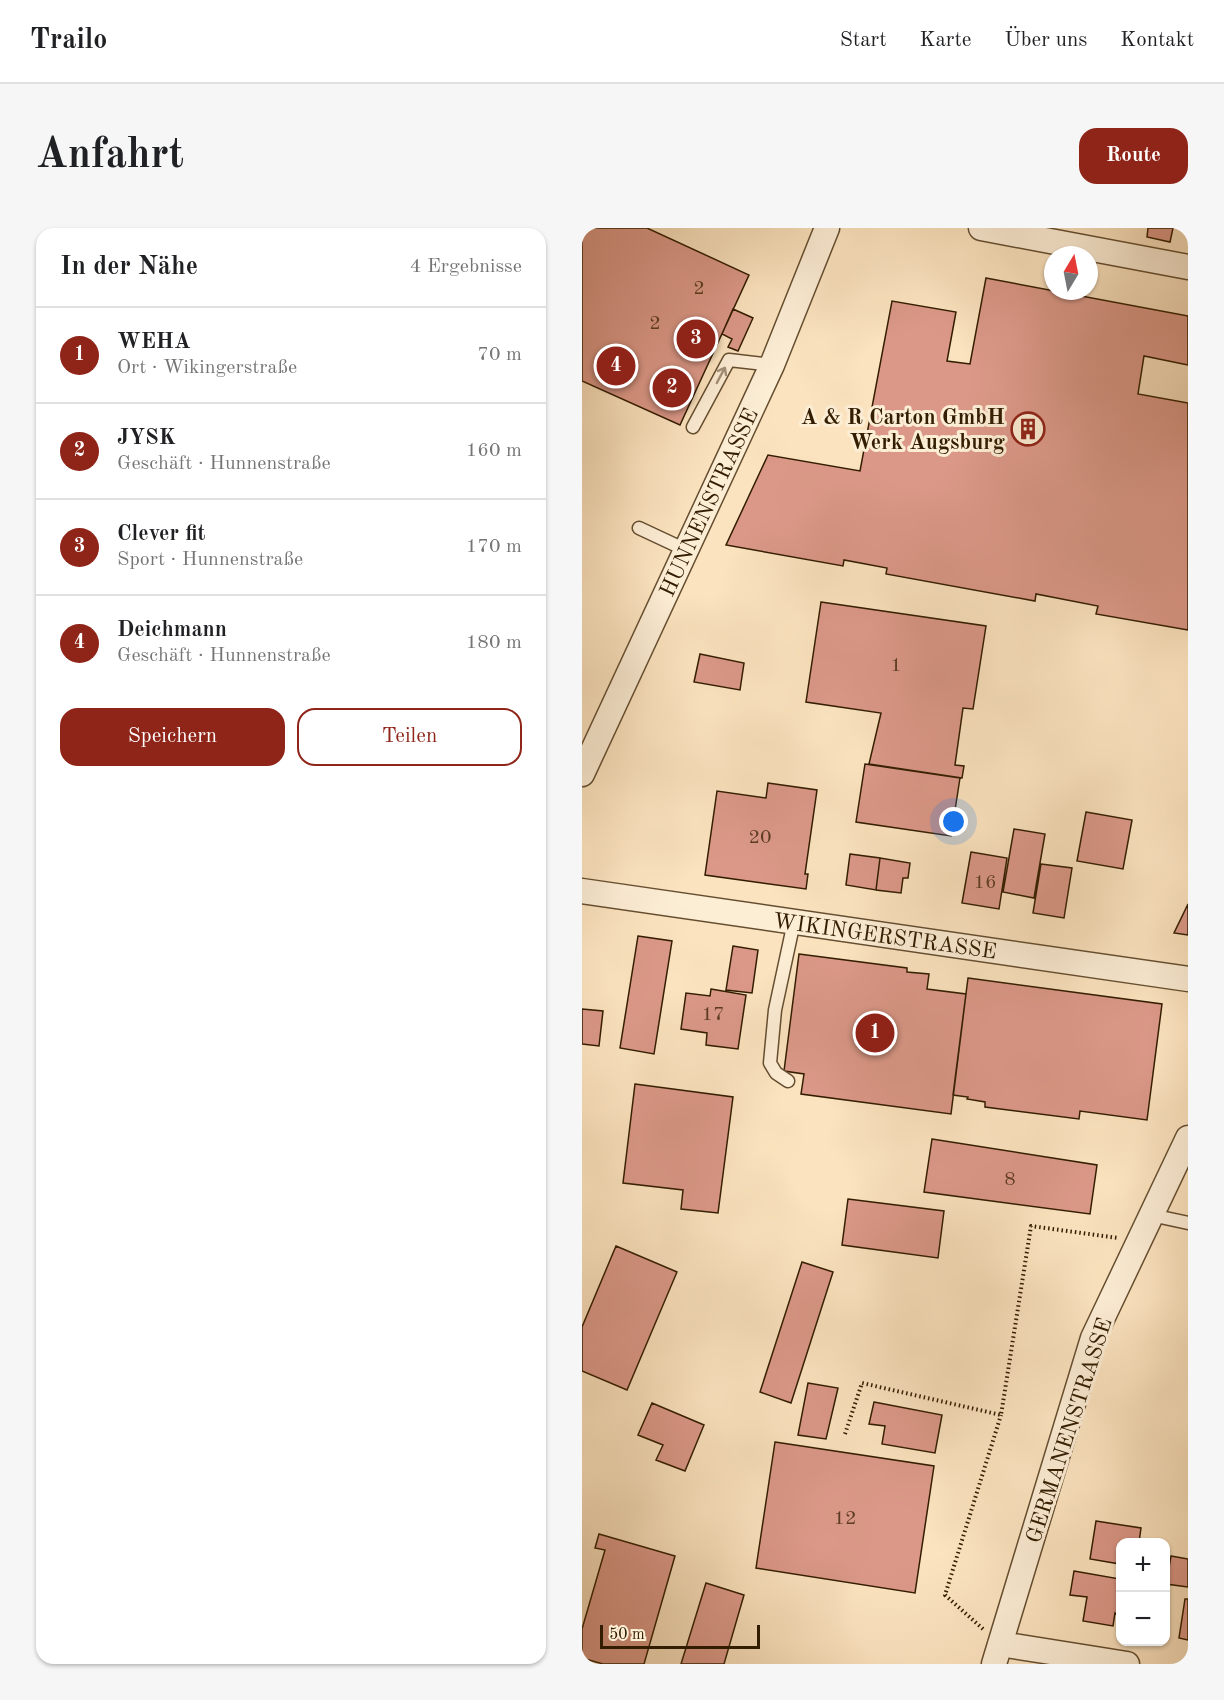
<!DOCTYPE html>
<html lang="de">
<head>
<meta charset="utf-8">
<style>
	:root { --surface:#fff; --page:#f6f6f6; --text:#202124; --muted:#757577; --line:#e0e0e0; --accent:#8f2418 }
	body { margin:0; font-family:"Old Standard TT",serif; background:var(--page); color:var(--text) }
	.controls { position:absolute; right:18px; bottom:18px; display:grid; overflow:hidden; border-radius:12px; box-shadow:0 2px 4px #0004 }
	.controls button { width:54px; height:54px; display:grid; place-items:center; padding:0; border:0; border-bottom:2px solid var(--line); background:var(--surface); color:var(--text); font:30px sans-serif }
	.compass { position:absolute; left:462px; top:18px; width:54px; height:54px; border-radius:50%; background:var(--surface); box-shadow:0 2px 4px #0004; rotate:10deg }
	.scale { position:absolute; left:18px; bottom:15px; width:160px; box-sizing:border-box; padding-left:6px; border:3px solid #331d01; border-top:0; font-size:16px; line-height:21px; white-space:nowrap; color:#331d01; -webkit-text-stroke:4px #fcedd5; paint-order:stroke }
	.you { position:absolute; left:372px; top:594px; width:21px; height:21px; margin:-15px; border:4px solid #fff; border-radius:50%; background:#1a73e8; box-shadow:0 0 0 9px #1a73e833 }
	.badge { display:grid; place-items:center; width:39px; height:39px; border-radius:50%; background:var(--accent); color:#fff; font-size:20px; font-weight:700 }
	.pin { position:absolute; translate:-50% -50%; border:3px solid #fff; box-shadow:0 2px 6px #0006 }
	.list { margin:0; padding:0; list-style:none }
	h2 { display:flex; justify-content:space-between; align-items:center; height:78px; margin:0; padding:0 24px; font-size:26px }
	h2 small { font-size:20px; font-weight:400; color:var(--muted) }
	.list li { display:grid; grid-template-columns:39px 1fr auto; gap:18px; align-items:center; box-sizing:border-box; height:96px; padding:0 24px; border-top:2px solid var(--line) }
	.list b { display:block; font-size:22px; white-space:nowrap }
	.list p { margin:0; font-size:20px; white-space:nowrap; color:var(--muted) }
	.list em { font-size:20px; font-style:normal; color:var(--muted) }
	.actions { display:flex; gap:12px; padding:18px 24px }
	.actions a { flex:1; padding:14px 0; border:2px solid var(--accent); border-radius:18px; text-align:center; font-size:21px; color:var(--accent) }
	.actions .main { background:var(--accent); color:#fff }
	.map { position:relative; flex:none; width:606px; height:1436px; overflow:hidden; border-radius:18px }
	header { display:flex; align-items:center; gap:36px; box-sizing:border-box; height:84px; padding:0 30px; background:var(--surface); border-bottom:2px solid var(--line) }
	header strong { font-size:28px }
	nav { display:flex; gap:33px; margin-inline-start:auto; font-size:21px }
	.intro { display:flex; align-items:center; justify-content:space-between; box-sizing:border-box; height:144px; padding:0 36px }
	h1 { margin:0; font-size:42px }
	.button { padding:15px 27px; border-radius:18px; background:var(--accent); color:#fff; font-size:21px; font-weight:700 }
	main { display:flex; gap:36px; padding:0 36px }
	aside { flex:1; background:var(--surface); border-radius:18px; box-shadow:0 2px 4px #0004 }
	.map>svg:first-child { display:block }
	.building { fill:#db9888; stroke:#331d01; stroke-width:1.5 }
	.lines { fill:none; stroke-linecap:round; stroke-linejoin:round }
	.service-casing { stroke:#654e30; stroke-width:15 }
	.minor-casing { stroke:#654e30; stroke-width:27 }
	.path { stroke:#331d01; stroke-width:4; stroke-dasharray:1.5 3; stroke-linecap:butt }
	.service { stroke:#fcedd5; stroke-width:12 }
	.minor { stroke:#fcedd5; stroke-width:24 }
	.oneway { stroke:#a28f76 }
	.labels { text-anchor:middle; stroke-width:6; stroke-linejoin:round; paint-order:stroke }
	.number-label { font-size:20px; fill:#5d3c23 }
	.poi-label { font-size:22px; font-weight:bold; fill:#331d01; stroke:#fcedd5; text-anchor:end }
	.street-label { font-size:22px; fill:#331d01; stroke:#fcedd5 }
</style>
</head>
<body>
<header>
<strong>Trailo</strong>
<nav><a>Start</a><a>Karte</a><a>Über uns</a><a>Kontakt</a></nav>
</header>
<div class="intro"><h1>Anfahrt</h1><a class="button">Route</a></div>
<main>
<aside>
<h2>In der Nähe<small>4 Ergebnisse</small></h2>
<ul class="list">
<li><span class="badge">1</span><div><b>WEHA</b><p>Ort · Wikingerstraße</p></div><em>70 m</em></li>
<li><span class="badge">2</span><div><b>JYSK</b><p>Geschäft · Hunnenstraße</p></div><em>160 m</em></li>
<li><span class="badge">3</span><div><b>Clever fit</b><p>Sport · Hunnenstraße</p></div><em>170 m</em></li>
<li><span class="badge">4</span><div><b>Deichmann</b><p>Geschäft · Hunnenstraße</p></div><em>180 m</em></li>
</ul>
<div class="actions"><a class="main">Speichern</a><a>Teilen</a></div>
</aside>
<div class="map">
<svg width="606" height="1436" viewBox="0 0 606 1436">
	<rect width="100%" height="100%" fill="#fbe3bf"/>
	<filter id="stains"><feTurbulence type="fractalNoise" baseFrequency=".00333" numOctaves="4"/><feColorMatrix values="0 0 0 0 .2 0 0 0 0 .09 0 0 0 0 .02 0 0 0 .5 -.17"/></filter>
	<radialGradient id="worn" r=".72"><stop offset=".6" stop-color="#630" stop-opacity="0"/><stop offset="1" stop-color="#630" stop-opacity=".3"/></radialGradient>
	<!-- building -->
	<path class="building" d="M0 0H65L167 47 98 197 0 153Z
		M566 0H591L588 14 565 9Z
		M404 50 606 88V137L562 128 556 166 606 175V402L514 386 516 378 454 366 453 373 304 346 305 340 262 332 261 338 144 317 186 227 278 243 310 73 374 84 365 133 388 136Z
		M151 81 171 90 156 123 146 119 150 111 140 106Z
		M239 374 404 398 391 481 381 480 373 537 382 538 380 550 287 536 299 485 224 474Z
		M118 426 162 435 158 462 112 454Z
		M283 536 378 550 369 608 274 594Z
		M186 555 235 562 223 646H226L224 661 123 647 135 563 184 570Z
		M504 584 550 592 541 641 495 633Z
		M432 601 463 606 452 670 421 664Z
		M389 624 425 630 417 681 380 675Z
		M268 626 298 630 294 662 264 657Z
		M298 630 328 635 326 650H321L319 665 294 662Z
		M459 636 490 640 482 690 451 685Z
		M606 676V707L592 705Z
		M56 708 90 713 72 826 38 820Z
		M151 718 176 722 170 765 144 762Z
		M217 726 325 740V744L347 746 345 761 384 766 369 886 219 866 222 846 202 843Z
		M386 750 580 776 565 892 498 883 497 891 403 879V874L385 871 386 869 371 867Z
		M129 761 164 767 156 821 124 817 125 805 99 801 104 765 128 768Z
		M0 781 21 783 17 818 0 816Z
		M53 856 151 869 136 985 99 981 101 962 41 955Z
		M350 911 515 937 508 986 342 964Z
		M266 971 362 983 356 1030 260 1017Z
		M34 1018 95 1044 45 1162 0 1143V1099Z
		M220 1034 251 1044 209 1175 178 1164Z
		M226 1155 256 1160 244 1211 216 1207Z
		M292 1174 360 1187 353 1225 300 1216 303 1198 287 1196Z
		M70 1175 122 1197 103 1243 74 1232 81 1217 56 1207Z
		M193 1214 352 1238 333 1365 174 1340Z
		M514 1293 559 1300 557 1314H538V1336L508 1331Z
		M17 1306 93 1328 62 1436H21L0 1430V1401L23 1322 13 1320Z
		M589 1328 606 1331V1359L584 1356Z
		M492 1343 538 1351 535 1386 533 1385 531 1398 501 1393 505 1369 488 1367Z
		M124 1355 162 1367 142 1436H99Z
		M603 1371H606V1412L597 1410Z"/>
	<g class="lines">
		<!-- service casing -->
		<g class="service-casing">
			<path id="service" d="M111 199 147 132 190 137
				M57 300 104 322
				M206 853 194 845 188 835 193 782 210 703V694
				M569 987 606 995"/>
		</g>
		<!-- minor casing -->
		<g class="minor-casing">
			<path id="minor" d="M399 0 606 39
				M0 546 190 137 245 0
				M0 663 606 751
				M418 1416 545 1436
				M412 1436 511 1110 606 910"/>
		</g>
		<!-- path -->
		<path class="path" d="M263 1206 280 1155 419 1187 449 998 536 1010
			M401 1401 363 1367 419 1187"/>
		<!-- service -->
		<use href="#service" class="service"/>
		<!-- minor -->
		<use href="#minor" class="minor"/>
	</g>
	<!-- one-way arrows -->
	<defs><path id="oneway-shaft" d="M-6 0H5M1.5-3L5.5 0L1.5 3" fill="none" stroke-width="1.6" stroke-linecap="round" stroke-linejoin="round" transform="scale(1.5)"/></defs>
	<use class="oneway" href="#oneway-shaft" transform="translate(139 147) rotate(-62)"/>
	<!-- icons -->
	<defs>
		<g id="building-ring" transform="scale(1.725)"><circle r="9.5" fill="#fcedd5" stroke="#8f2418" stroke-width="1.5"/><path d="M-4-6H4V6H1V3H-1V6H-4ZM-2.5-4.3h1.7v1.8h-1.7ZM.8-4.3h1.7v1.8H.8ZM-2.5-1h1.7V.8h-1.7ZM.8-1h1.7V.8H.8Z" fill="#8f2418"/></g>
	</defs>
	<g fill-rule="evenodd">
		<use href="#building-ring" x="446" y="201"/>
	</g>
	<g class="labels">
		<!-- number labels -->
		<g class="number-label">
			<text x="117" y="66">2</text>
			<text x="73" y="101">2</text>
			<text x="314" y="443">1</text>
			<text x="178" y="615">20</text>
			<text x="403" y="660">16</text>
			<text x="131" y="792">17</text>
			<text x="428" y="957">8</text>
			<text x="263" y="1296">12</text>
		</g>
		<!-- poi labels -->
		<g class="poi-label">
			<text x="423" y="196">A &amp; R Carton GmbH<tspan x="423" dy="25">Werk Augsburg</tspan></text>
		</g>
		<!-- street labels -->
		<g class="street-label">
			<text transform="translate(126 274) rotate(-65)" y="8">HUNNENSTRASSE</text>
			<text transform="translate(303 707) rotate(8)" y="8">WIKINGERSTRASSE</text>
			<text transform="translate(486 1202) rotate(-72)" y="8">GERMANENSTRASSE</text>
		</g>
	</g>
	<rect width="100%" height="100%" filter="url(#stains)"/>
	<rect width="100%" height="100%" fill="url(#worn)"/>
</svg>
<div class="controls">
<button>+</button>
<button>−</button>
</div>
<svg class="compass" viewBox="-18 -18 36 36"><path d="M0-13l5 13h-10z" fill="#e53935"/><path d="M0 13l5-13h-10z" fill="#757577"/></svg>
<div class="scale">50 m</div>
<div class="you"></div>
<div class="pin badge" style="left:293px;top:805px">1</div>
<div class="pin badge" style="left:90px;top:160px">2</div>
<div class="pin badge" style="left:114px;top:111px">3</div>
<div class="pin badge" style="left:34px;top:138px">4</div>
</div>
</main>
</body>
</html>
